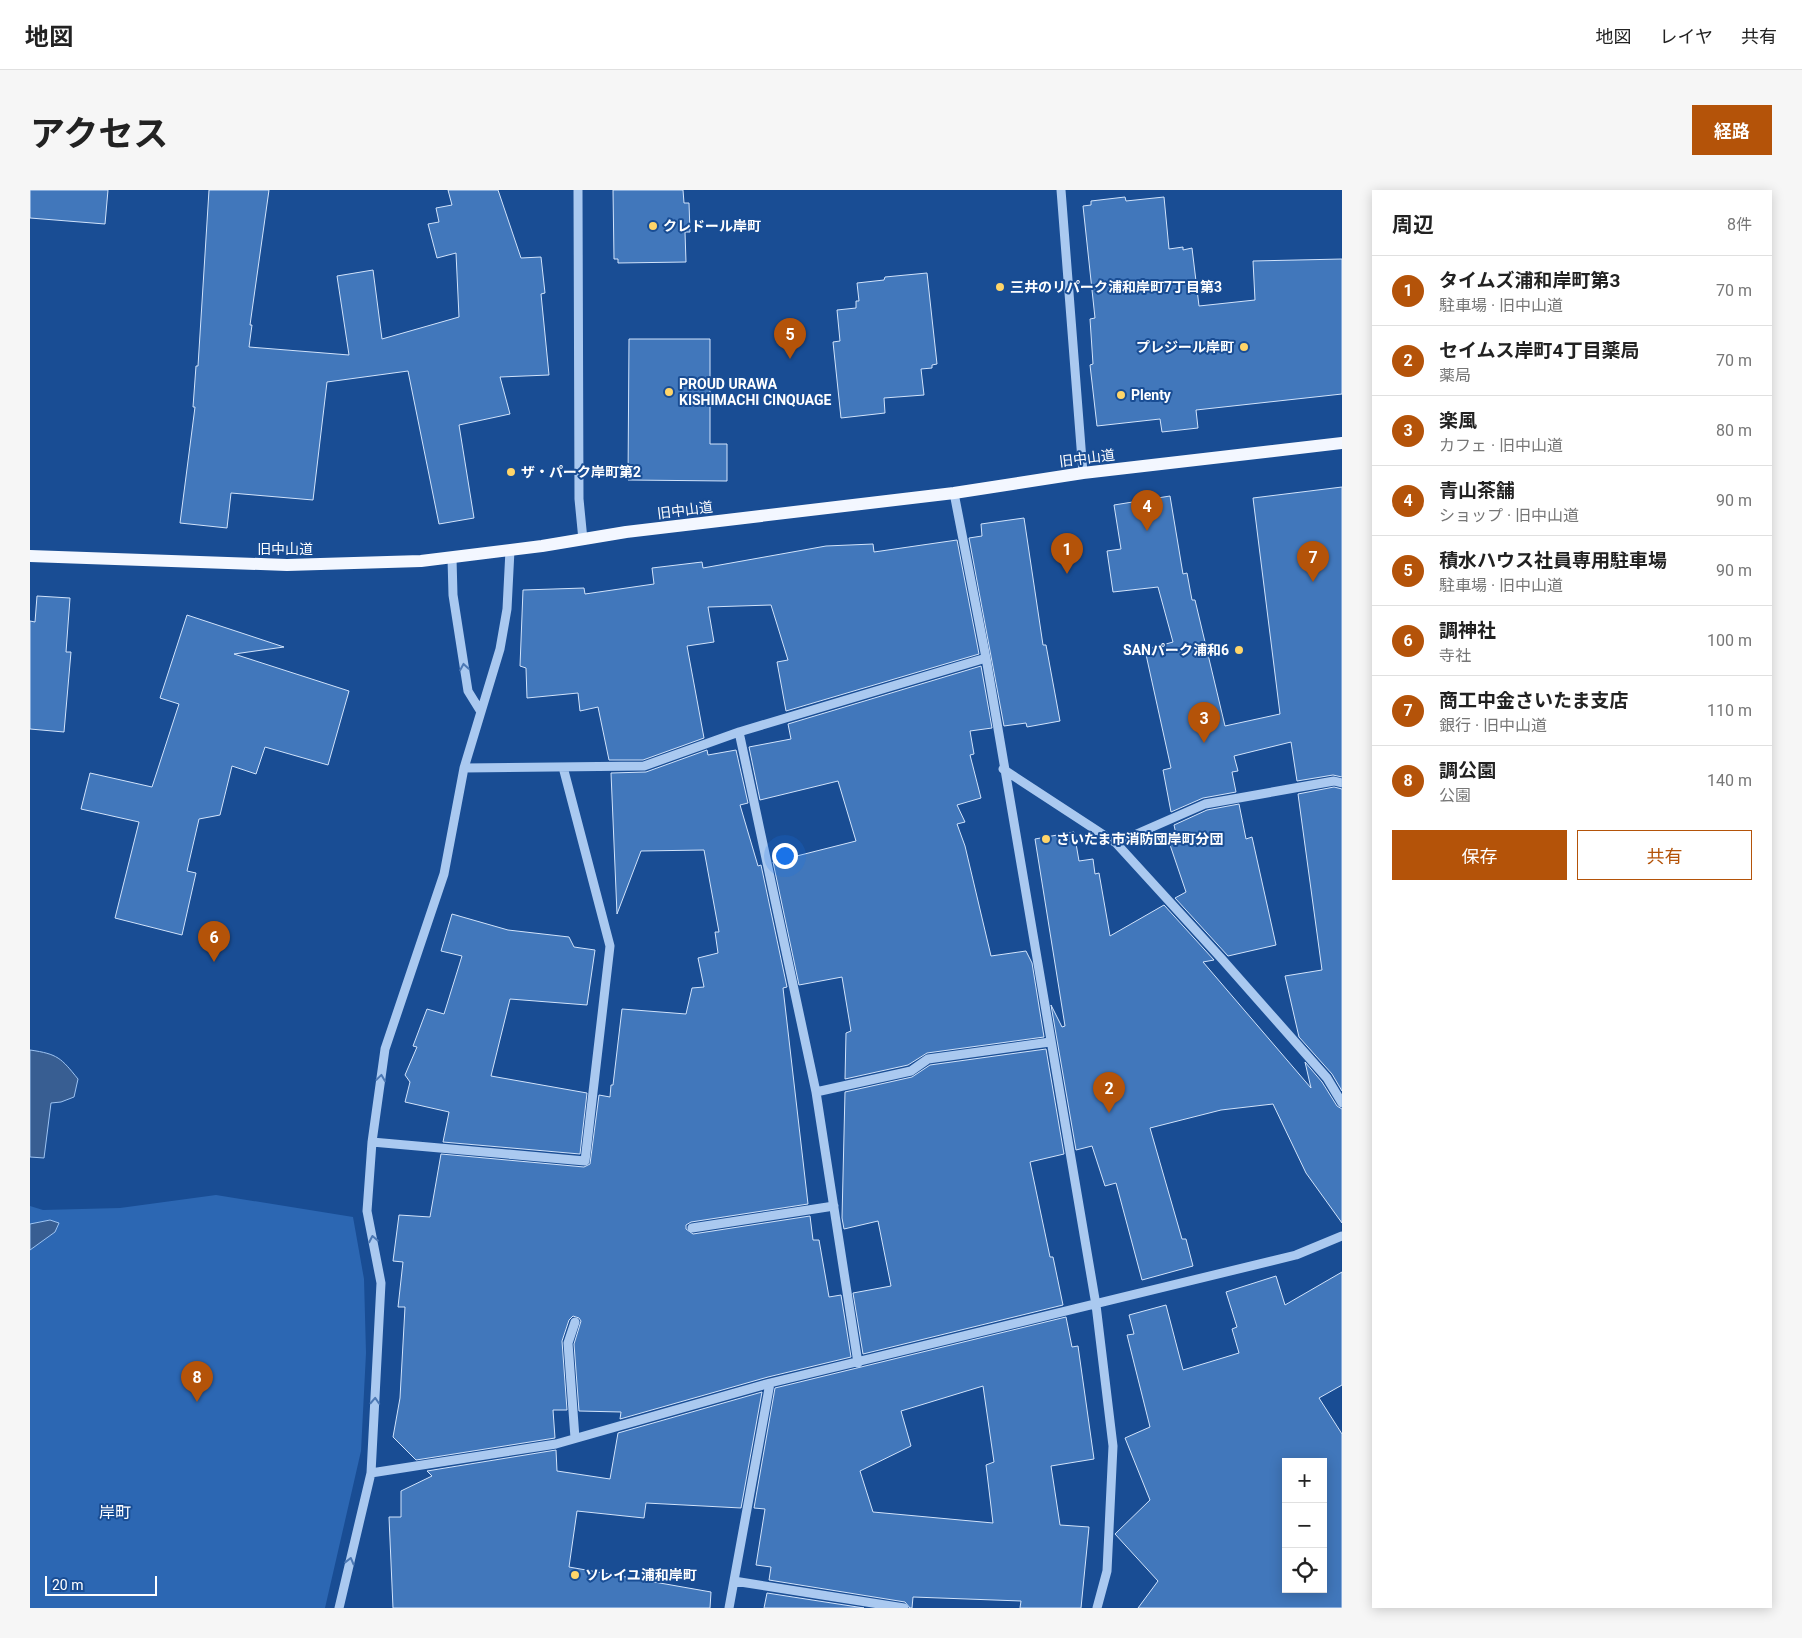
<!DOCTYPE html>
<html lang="ja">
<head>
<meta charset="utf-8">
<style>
	:root { --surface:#fff; --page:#f6f6f6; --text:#222; --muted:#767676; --line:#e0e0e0; --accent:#b45309 }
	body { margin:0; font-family:Roboto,"Noto Sans JP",sans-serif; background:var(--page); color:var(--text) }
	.controls { position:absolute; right:15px; bottom:15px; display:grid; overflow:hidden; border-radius:0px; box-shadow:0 2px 12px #0003 }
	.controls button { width:45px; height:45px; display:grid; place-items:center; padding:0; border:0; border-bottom:1px solid var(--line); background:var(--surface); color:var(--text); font:25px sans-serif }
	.scale { position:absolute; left:15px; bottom:12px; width:112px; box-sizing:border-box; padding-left:5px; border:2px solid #fff; border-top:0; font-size:14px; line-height:18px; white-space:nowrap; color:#fff; -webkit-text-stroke:4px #194d94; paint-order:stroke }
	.you { position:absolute; left:754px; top:665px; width:18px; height:18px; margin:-12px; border:4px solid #fff; border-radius:50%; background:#1a73e8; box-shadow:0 0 0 8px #1a73e833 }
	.badge { display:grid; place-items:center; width:32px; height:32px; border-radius:50%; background:var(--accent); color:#fff; font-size:16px; font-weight:700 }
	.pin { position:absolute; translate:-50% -41px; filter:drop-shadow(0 1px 2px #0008) }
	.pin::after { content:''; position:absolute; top:26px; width:18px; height:15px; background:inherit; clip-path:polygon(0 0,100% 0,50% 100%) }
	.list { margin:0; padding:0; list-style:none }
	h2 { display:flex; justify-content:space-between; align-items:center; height:65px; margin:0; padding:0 20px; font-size:21px }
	h2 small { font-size:16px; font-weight:400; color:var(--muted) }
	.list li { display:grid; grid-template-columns:32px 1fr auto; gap:15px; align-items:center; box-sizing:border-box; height:70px; padding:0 20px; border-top:1px solid var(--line) }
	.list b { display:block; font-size:19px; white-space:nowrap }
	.list p { margin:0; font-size:16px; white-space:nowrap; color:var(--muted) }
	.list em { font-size:16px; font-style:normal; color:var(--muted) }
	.actions { display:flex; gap:10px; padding:15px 20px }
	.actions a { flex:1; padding:11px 0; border:1px solid var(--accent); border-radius:0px; text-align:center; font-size:18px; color:var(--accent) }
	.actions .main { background:var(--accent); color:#fff }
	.icon { flex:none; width:28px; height:28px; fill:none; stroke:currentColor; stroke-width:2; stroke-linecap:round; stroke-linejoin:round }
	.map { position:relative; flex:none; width:1312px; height:1418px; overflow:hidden; border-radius:0px }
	header { display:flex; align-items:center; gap:30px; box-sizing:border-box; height:70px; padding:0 25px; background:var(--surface); border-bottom:1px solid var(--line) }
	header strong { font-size:24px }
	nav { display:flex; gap:28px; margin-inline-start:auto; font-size:18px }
	.intro { display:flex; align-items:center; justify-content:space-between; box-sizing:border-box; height:120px; padding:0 30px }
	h1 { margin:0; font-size:35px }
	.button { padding:12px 22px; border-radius:0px; background:var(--accent); color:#fff; font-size:18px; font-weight:700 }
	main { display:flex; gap:30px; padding:0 30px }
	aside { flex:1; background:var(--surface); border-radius:0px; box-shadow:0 2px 12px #0003 }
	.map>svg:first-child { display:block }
	.green { fill:#2c67b3 }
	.water { fill:#385e92; stroke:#9dc3f2 }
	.building { fill:#4177bb; stroke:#d1e3fb; fill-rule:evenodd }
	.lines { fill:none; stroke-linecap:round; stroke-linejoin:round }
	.minor { stroke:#aac9f0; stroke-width:9 }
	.major { stroke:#f3f7ff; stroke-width:12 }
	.oneway { stroke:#4c78b4 }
	.poi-dot { fill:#ffd569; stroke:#194d94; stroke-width:2 }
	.labels { text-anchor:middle; stroke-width:4; stroke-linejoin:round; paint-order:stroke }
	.poi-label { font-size:14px; font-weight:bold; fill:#fff; stroke:#194d94; text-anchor:start }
	.street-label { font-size:14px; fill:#fff; stroke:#194d94 }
	.quarter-label { font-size:16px; fill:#fff; stroke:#194d94 }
</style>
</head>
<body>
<header>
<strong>地図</strong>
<nav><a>地図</a><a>レイヤ</a><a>共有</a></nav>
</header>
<div class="intro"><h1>アクセス</h1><a class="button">経路</a></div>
<main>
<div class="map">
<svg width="1312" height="1418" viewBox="0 0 1312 1418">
	<rect width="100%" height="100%" fill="#194d94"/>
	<!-- green -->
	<path class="green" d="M186 1005 323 1027 334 1089 336 1163 331 1261 295 1418H0V1016L13 1020 90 1018Z"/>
	<!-- water -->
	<path class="water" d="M0 860C28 864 31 868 48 889L44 907 31 912 21 913 14 968 0 967Z
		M20 1030 29 1033 25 1042 0 1060V1034Z"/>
	<!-- building -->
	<path class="building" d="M0 0H78L75 34 0 28Z
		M179 0H239L220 135H222L219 157 319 165 307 86 343 80 352 149 429 127 426 63 407 68 398 34 409 32 406 18 422 15 418 0H468L491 68 511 67 515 103 511 104 519 185 470 187 480 224 429 235 444 328 409 334 378 181 297 192 283 310 201 303 197 338 150 333 165 217H163L166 176H168Z
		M583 0H653L654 13H659L660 42H655L656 72 588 73V69H584Z
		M1095 7 1096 11 1134 7 1139 59 1153 57V60L1162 58 1169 116 1225 110 1223 71 1312 69V204L1166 220 1168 238 1132 242 1130 229 1067 236 1060 175 1063 174 1060 129 1065 128 1053 16 1061 15V11Z
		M897 83 907 174 902 175V178L891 179 894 205 854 208 855 223 811 228 803 152 810 151 807 120 826 118V111H829L827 93 854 90 855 87Z
		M599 149H680V254H697V291L598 290Z
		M1312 297V587L1303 585 1267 591 1261 552 1204 566 1208 581 1202 582 1206 602 1173 608 1141 622 1133 580 1141 578 1115 460 1143 452 1128 397 1083 402 1077 361 1091 359 1084 315 1140 306 1153 384 1157 383 1162 410H1165L1195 536 1250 524 1223 308Z
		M994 328 1013 455H1016L1030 531 997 537 996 533 974 536 939 348 952 346 951 334Z
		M927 350 949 464 756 521 747 472 758 470 741 415 678 417 684 452 657 456 674 548 613 570H579L568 517 550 521 548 503 497 508 496 478 490 476 493 400 554 398 555 404 624 394 622 378 672 372 673 378 796 356 843 354 844 362Z
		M7 406 40 408 36 462H41L34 542 0 539V431L5 432Z
		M157 425 254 457 204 464 319 501 298 575 235 557 226 584 202 576 190 625 169 629 157 681 166 683 152 745 85 728 109 632 51 619 60 583 122 597 149 514 130 508Z
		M951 476 962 538 940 541 944 564 940 565 951 608 927 615 935 632 927 634 935 656 961 766 996 761 1002 773 1014 847 897 863 878 875 815 889 816 843 821 841 812 787 769 795 743 672 826 651 808 591 730 610 719 557 761 549 758 534Z
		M677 560 678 565 706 560 718 613 710 615 728 676 731 675 757 797 753 798 778 1014 661 1032 656 1035V1039L663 1044 780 1026 783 1050H789L799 1107 811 1105 821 1167 738 1187 590 1229 591 1222 549 1221 544 1154 551 1131 549 1128 543 1126 539 1130 532 1151 537 1220H523L525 1248 386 1270 363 1247 370 1208 375 1117H368L373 1072 363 1071 369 1025 400 1027 411 964 554 977 560 974 569 905 580 907 581 895H583L592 819 656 824 662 798 674 797 668 768 688 763 685 742H689L674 660 611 661 587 724 581 583 616 582Z
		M1304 597 1312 599V901L1302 884 1269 847 1255 786 1292 780 1268 604Z
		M1209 614 1216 649 1222 647 1246 755 1198 766 1145 708 1156 702 1137 646 1146 644 1144 635 1177 620Z
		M1044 642 1049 671 1063 669 1065 684 1069 683 1080 746 1134 715 1184 770 1173 772 1281 898 1275 872 1292 892 1307 916 1312 919V1033L1276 983 1243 914 1191 920 1120 938 1152 1049H1156L1163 1076 1112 1090 1086 993 1075 996 1062 956 1046 960 1021 815 1032 837 1035 836 1005 649Z
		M422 724 478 740 539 747 544 757 565 760 557 815 480 809 461 886 557 903 550 964 413 952 419 922 375 912 380 892 375 885 387 857 383 856 397 819 414 824 432 766 411 761Z
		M1016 859 1034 964 1000 972 1020 1067H1023L1033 1115 833 1164 823 1103 861 1096 848 1031 814 1039 812 1028 815 902 882 887 900 875Z
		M1312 1082V1195L1289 1208 1312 1244V1418H1108L1128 1391 1085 1344 1120 1310 1095 1248 1120 1237 1097 1145 1104 1144 1099 1125 1136 1115 1153 1180 1209 1163 1202 1139 1207 1137 1196 1102 1246 1086 1255 1115ZM1256 1272H1293V1399H1256Z
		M1036 1127 1042 1157 1048 1156 1064 1269 1021 1276 1030 1335 1059 1337 1051 1418H990L991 1411 883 1407 882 1418H880L875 1412 739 1390 741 1377 726 1375 735 1319 724 1318 745 1198ZM953 1196 964 1272 956 1275 963 1333 843 1322 830 1281 881 1256 871 1221Z
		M732 1202 711 1318 616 1313 614 1328 547 1321 539 1377 681 1402 680 1418H363L359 1327H371V1301L402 1286 397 1281 526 1260 527 1281 580 1289 588 1243Z
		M737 1403 834 1418H734Z"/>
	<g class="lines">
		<!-- minor -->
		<path class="minor" d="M548 0 549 309 553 350
			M1031 0 1053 283
			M924 303 956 468 1066 1115 1083 1256 1077 1381 1067 1418
			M422 368 423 405 438 501 451 522
			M709 542 786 902 828 1173
			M434 578 614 576 709 542 956 468
			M973 579 1086 653 1191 768 1297 888 1312 913
			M1086 653 1175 614 1304 591 1312 593
			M786 902 881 881 898 869 1020 852
			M342 952 555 971 580 756 533 577
			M662 1038 804 1016
			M545 1248 538 1153 545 1132
			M341 1283 526 1254 740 1193 1266 1065 1312 1046
			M704 1391 874 1418
			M309 1418 341 1283 351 1093 337 1021 342 952 355 859 414 684 434 578 470 459 477 419 480 360
			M699 1418 740 1193"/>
		<!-- major -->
		<path class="major" d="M0 366 257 375 391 371 512 356 596 342 924 303 1053 283 1312 253"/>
	</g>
	<!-- one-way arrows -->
	<defs><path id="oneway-chevron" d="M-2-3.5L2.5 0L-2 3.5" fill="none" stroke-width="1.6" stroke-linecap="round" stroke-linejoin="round" transform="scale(1.25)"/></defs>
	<g class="oneway">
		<use href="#oneway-chevron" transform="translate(434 477) rotate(-99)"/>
		<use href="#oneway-chevron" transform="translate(351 888) rotate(-82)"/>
		<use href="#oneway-chevron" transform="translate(343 1049) rotate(-101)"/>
		<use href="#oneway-chevron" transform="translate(345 1211) rotate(-87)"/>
		<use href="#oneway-chevron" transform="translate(320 1371) rotate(-76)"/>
	</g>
	<!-- markers -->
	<g class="poi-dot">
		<circle cx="623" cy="36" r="5"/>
		<circle cx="970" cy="97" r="5"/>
		<circle cx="1214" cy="157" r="5"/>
		<circle cx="639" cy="202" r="5"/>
		<circle cx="1091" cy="205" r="5"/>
		<circle cx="481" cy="282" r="5"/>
		<circle cx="1209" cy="460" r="5"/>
		<circle cx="1016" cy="649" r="5"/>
		<circle cx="545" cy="1385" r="5"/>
	</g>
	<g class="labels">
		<!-- poi labels -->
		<g class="poi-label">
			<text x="633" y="41">クレドール岸町</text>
			<text x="980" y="102">三井のリパーク浦和岸町7丁目第3</text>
			<text x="1204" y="162" text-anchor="end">プレジール岸町</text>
			<text x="649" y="199">PROUD URAWA<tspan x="649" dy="16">KISHIMACHI CINQUAGE</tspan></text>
			<text x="1101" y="210">Plenty</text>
			<text x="491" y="287">ザ・パーク岸町第2</text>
			<text x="1199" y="465" text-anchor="end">SANパーク浦和6</text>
			<text x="1026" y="654">さいたま市消防団岸町分団</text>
			<text x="555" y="1390">ソレイユ浦和岸町</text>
		</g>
		<!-- street labels -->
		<g class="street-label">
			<text transform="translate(1057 268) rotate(-7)" y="5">旧中山道</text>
			<text transform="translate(655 320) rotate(-7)" y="5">旧中山道</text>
			<text x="255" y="364">旧中山道</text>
		</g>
		<!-- quarter labels -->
		<g class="quarter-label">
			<text x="85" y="1328">岸町</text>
		</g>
	</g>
</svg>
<div class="controls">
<button>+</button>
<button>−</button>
<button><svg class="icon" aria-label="locate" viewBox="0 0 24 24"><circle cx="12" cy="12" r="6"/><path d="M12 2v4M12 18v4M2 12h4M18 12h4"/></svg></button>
</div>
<div class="scale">20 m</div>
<div class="you"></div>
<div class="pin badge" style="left:1037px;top:384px">1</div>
<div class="pin badge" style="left:1079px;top:923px">2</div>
<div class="pin badge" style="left:1174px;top:553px">3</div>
<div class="pin badge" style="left:1117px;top:341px">4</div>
<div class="pin badge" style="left:760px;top:169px">5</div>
<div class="pin badge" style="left:184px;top:772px">6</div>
<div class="pin badge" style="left:1283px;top:392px">7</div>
<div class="pin badge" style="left:167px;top:1212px">8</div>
</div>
<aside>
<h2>周辺<small>8件</small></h2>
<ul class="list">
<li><span class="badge">1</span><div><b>タイムズ浦和岸町第3</b><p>駐車場 · 旧中山道</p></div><em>70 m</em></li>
<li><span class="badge">2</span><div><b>セイムス岸町4丁目薬局</b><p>薬局</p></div><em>70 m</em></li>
<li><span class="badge">3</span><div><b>楽風</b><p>カフェ · 旧中山道</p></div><em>80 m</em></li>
<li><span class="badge">4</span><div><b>青山茶舗</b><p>ショップ · 旧中山道</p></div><em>90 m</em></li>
<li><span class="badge">5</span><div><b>積水ハウス社員専用駐車場</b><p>駐車場 · 旧中山道</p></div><em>90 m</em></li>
<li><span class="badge">6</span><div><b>調神社</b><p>寺社</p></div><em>100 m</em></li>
<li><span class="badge">7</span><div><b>商工中金さいたま支店</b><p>銀行 · 旧中山道</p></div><em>110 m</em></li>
<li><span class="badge">8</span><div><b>調公園</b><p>公園</p></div><em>140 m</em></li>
</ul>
<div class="actions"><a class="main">保存</a><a>共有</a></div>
</aside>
</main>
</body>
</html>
